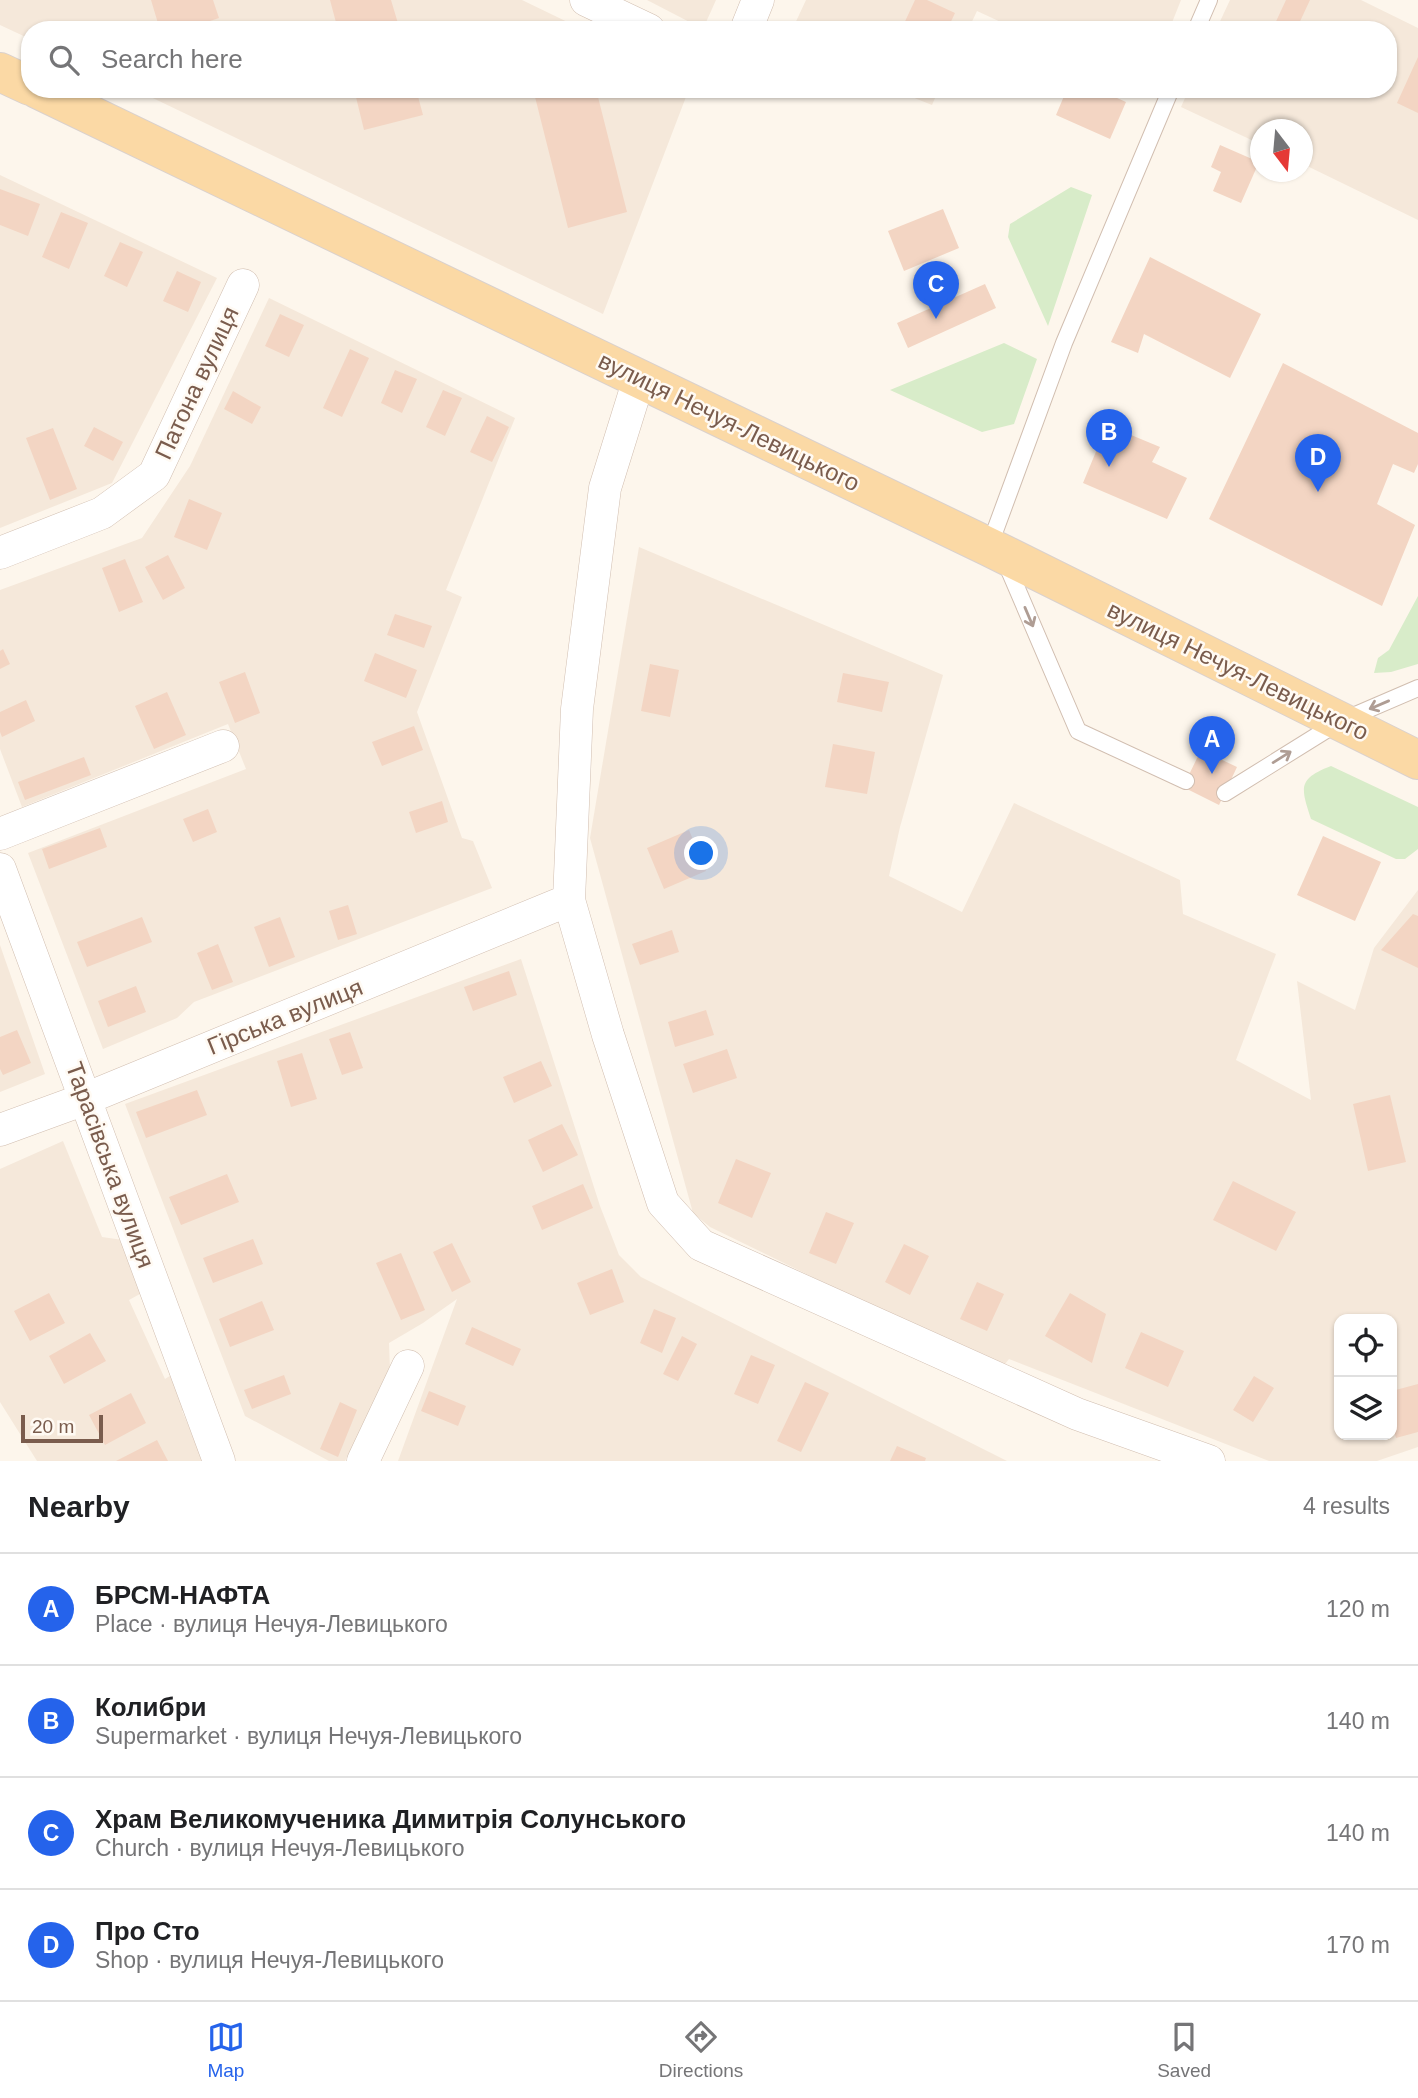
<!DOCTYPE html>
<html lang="en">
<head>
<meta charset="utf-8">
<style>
	:root { --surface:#fff; --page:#f2f2f2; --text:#202124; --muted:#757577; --line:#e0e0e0; --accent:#2563eb }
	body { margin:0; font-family:Helvetica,sans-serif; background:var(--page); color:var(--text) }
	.controls { position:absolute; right:21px; bottom:21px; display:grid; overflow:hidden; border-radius:14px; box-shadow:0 2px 5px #0004 }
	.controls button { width:63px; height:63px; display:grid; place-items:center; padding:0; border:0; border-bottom:2px solid var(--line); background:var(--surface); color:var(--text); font:35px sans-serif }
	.compass { position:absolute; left:1250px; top:119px; width:63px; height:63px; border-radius:50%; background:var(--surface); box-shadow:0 2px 5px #0004; rotate:164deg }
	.scale { position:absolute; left:21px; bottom:18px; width:82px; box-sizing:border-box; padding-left:7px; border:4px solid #7a5c4d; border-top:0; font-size:19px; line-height:24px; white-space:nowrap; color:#7a5c4d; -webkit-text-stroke:5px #fffaf3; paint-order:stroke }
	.you { position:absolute; left:702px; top:854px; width:24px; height:24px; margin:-18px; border:5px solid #fff; border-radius:50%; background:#1a73e8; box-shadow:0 0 0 10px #1a73e833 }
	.badge { display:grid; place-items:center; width:46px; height:46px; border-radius:50%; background:var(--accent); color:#fff; font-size:23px; font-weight:700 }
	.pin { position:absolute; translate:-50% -58px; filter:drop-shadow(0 2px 4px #0008) }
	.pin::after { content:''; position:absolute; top:37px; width:24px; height:21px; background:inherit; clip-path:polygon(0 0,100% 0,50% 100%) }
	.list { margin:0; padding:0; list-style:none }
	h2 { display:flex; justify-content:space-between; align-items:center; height:91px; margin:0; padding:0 28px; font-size:30px }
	h2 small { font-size:23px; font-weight:400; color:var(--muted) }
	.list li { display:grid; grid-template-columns:46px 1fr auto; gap:21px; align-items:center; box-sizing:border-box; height:112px; padding:0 28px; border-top:2px solid var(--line) }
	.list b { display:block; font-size:26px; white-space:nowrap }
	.list p { margin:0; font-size:23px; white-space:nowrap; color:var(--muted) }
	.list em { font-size:23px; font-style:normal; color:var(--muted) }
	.icon { flex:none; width:38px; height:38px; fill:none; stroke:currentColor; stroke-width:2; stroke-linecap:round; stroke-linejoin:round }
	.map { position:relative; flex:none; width:1418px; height:1461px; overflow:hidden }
	.search { position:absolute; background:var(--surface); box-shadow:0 2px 5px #0004; left:21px; right:21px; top:21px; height:77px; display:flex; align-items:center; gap:18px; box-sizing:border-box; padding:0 24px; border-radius:28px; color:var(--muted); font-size:26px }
	.sheet { height:539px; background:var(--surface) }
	nav { display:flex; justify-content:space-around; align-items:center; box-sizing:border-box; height:98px; border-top:2px solid var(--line); background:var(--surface); font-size:19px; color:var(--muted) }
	nav a { display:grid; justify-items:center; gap:4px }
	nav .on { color:var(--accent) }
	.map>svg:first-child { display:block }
	.residential { fill:#f5e8da; fill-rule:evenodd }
	.green { fill:#d8ecc9 }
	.building { fill:#f3d5c3 }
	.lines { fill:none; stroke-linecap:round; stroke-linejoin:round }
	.lane-casing { stroke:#d1beb0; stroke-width:18 }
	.street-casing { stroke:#d1beb0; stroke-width:33 }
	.primary-casing { stroke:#dad1cd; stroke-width:40 }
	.lane { stroke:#fff; stroke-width:16 }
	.street { stroke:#fff; stroke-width:32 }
	.primary { stroke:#fbd9a5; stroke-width:38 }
	.oneway { stroke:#af9d94 }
	.labels { text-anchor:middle; stroke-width:5; stroke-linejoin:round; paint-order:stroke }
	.street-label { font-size:24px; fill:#7a5c4d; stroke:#fffaf3 }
</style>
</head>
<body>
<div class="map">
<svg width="1418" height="1461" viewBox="0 0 1418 1461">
	<rect width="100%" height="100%" fill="#fdf6ec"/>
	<!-- residential -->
	<path class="residential" d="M0 0H522L584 30H30V39L0 25Z
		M647 0H716L703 29Z
		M806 0H1181L1169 30H1018L977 11 968 30H792Z
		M1230 0H1361L1418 28V220L1303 164 1302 130H1260V144L1181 107 1189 89H1388V30H1216Z
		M134 89H689L603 314Z
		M892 89H939L932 105Z
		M0 175 217 278 112 483 0 528Z
		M269 298 515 418 446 590 462 597 417 712 462 838 473 841 492 888 194 1002 177 1018 103 1049 28 853 246 769 228 724 22 807 0 749V590L142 538 190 466Z
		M639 547 943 675 900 827 889 876 962 912 1014 803 1180 880 1183 914 1276 954 1236 1060 1311 1100 1297 981 1355 1010 1374 948 1418 890V1447L1377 1461H1269L1009 1359 1001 1369 710 1227 693 1213 590 838ZM1339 1319H1392V1435H1339Z
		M0 945 45 1074 0 1092Z
		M521 959 600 1206 619 1255 641 1277 1007 1461H398L457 1299 423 1323 389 1343 390 1370 345 1461H329L245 1416 125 1104Z
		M63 1141 102 1237 130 1241 149 1289 129 1300 165 1379 176 1372 191 1406 182 1411 204 1461H37L0 1402V1169Z"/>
	<!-- green -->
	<path class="green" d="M1071 187 1092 195 1048 326 1008 237 1010 224Z
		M1004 343 1037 359 1014 424 982 432 890 390Z
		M1418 596V664L1391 672 1374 673 1378 658 1389 650Z
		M1331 766 1418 807V849L1405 859H1396L1311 819C1301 788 1297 779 1331 766Z"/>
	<!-- building -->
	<path class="building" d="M151 0H213L219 18 183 30H160Z
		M330 0H391L400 30H338Z
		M915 0H927L955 13 947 30H901Z
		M1286 0H1310L1296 30H1272Z
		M1362 22 1380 30H1359Z
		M1418 57V113L1397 103Z
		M354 89H416L423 115 364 130Z
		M533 89H596L627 212 568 228Z
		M1067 89H1097L1126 102 1110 139 1056 115Z
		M1220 145 1259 162 1241 203 1213 191 1221 172 1211 167Z
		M0 189 40 204 28 236 0 225Z
		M943 209 959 248 904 271 888 231Z
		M61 212 88 223 69 269 42 257Z
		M120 242 143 252 127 287 104 276Z
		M1150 257 1261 314 1230 378 1144 334 1138 353 1111 342Z
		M177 271 201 282 188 312 163 301Z
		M985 284 996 308 908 348 897 323Z
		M280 314 304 325 289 357 265 346Z
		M350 349 369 358 342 417 323 408Z
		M1283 363 1418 433V464L1414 473 1393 464 1377 504 1415 525 1382 606 1209 519Z
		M395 370 417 379 402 413 381 403Z
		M443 390 462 398 445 436 426 427Z
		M233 391 261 407 252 424 224 409Z
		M487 416 509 427 492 462 470 452Z
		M1107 425 1160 447 1152 462 1187 478 1167 519 1083 483Z
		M94 427 123 442 113 461 84 446Z
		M53 428 77 489 50 500 26 438Z
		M189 499 222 513 207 550 174 537Z
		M168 555 185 588 163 600 145 567Z
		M125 559 143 602 119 612 102 568Z
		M395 614 432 626 424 648 387 635Z
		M3 649 10 664 0 669V651Z
		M375 653 417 670 406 698 364 681Z
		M650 664 679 670 670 717 641 711Z
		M245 672 260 713 235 723 219 682Z
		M843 673 889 682 882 712 837 702Z
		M167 692 186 735 154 749 135 706Z
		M26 700 35 721 2 737 0 732V712Z
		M414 726 423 750 382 766 372 742Z
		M833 744 875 752 867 794 825 787Z
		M1201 750 1237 767 1219 805 1183 787Z
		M84 757 91 775 25 800 18 782Z
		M442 801 448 822 416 833 409 812Z
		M208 809 217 832 193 842 183 819Z
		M100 828 107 847 49 869 42 849Z
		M689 830 706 871 664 889 647 848Z
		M1323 836 1381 862 1355 921 1297 895Z
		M348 905 357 934 338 940 329 911Z
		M1413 914 1418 916V968L1381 950Z
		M142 917 152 942 87 967 77 942Z
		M280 917 295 957 269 967 254 927Z
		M672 930 679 952 640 965 632 944Z
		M218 944 233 982 212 990 197 953Z
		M509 971 517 995 473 1011 464 987Z
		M136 986 146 1012 108 1027 98 1001Z
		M706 1010 714 1035 675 1047 668 1022Z
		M17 1030 31 1063 3 1075 0 1069V1037Z
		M350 1032 363 1068 342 1075 329 1039Z
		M727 1049 737 1078 693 1093 683 1064Z
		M302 1053 317 1099 291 1107 277 1061Z
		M541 1061 552 1086 514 1103 503 1077Z
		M197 1090 207 1115 146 1138 136 1112Z
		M1390 1095 1406 1162 1368 1171 1353 1104Z
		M562 1124 578 1155 543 1172 528 1140Z
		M736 1159 771 1173 752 1218 718 1203Z
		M227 1174 239 1202 181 1225 169 1197Z
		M1233 1181 1296 1212 1276 1251 1213 1220Z
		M583 1184 593 1208 542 1230 532 1206Z
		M826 1212 854 1223 836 1264 809 1253Z
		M253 1239 263 1264 213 1283 203 1258Z
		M452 1243 471 1282 452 1292 433 1252Z
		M904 1244 929 1256 910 1295 885 1282Z
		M401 1253 425 1310 401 1320 376 1263Z
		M612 1269 624 1302 590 1315 577 1283Z
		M977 1282 1004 1294 987 1331 960 1319Z
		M49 1293 65 1323 30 1341 14 1311Z
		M1070 1293 1106 1314 1092 1363 1045 1336Z
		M262 1301 274 1330 230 1347 219 1319Z
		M654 1309 676 1318 662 1353 640 1343Z
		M472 1327 521 1349 513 1366 465 1344Z
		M1141 1332 1184 1351 1168 1387 1125 1368Z
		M90 1333 106 1361 64 1384 49 1356Z
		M682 1336 697 1344 678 1381 663 1374Z
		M751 1355 775 1365 758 1404 734 1394Z
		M284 1375 291 1394 252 1409 244 1390Z
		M1254 1376 1274 1388 1253 1422 1233 1410Z
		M805 1382 829 1393 801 1452 777 1441Z
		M1418 1384V1432L1396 1438 1392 1423V1391Z
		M429 1391 466 1406 458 1426 421 1411Z
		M131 1393 146 1423 105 1445 89 1415Z
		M340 1402 357 1410 338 1457 320 1449Z
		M157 1440 168 1461H116Z
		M897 1446 926 1458 925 1461H890Z"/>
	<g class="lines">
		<!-- lane casing -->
		<g class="lane-casing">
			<path id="lane" d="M1196 30 1209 0
				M989 547 1064 343 1171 89
				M1006 563 1078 731 1186 781
				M1225 793 1339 722 1418 688"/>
		</g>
		<!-- street casing -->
		<g class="street-casing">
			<path id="street" d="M586 0 649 30
				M746 30 758 0
				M639 379 605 488 577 709 569 900 608 1035 663 1203 701 1245 1077 1414 1209 1461
				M0 553 102 513 154 475 243 285
				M0 834 223 746
				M0 869 219 1461
				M0 1130 85 1099 569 900
				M363 1461 408 1366"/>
		</g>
		<!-- primary casing -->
		<g class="primary-casing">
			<path id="primary" d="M0 72 30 86
				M37 89 989 547 1418 760"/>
		</g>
		<!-- lane -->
		<use href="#lane" class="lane"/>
		<!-- street -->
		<use href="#street" class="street"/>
		<!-- primary -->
		<use href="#primary" class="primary"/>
	</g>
	<!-- one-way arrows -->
	<defs><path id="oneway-shaft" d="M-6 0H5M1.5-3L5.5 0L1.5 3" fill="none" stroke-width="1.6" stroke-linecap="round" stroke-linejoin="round" transform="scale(1.75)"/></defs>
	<g class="oneway">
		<use href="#oneway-shaft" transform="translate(1029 617) rotate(67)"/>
		<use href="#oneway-shaft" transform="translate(1379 705) rotate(157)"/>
		<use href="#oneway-shaft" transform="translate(1282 757) rotate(-32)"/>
	</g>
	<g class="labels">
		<!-- street labels -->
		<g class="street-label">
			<text transform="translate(197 383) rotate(-65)" y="8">Патона вулиця</text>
			<text transform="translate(729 422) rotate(26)" y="8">вулиця Нечуя-Левицького</text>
			<text transform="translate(1238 671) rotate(26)" y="8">вулиця Нечуя-Левицького</text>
			<text transform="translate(285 1017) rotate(-22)" y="8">Гірська вулиця</text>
			<text transform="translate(110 1165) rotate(70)" y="8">Тарасівська вулиця</text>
		</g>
	</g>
</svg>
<div class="controls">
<button><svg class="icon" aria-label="locate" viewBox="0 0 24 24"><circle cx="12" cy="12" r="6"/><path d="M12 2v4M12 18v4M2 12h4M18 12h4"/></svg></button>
<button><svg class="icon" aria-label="layers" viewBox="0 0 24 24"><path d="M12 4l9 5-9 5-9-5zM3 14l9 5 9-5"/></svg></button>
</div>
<svg class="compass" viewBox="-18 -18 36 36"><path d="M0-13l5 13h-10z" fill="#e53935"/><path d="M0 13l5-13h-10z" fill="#757577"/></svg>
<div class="scale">20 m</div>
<div class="you"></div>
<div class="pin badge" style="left:1212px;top:774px">A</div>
<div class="pin badge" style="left:1109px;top:467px">B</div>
<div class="pin badge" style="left:936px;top:319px">C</div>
<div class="pin badge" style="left:1318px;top:492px">D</div>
<div class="search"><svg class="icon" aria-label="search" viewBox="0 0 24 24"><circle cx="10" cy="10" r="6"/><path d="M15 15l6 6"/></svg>Search here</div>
</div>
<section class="sheet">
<h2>Nearby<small>4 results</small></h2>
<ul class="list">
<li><span class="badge">A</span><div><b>БРСМ-НАФТА</b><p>Place · вулиця Нечуя-Левицького</p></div><em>120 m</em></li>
<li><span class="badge">B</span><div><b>Колибри</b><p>Supermarket · вулиця Нечуя-Левицького</p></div><em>140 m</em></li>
<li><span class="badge">C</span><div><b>Храм Великомученика Димитрія Солунського</b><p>Church · вулиця Нечуя-Левицького</p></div><em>140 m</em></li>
<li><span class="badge">D</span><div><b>Про Сто</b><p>Shop · вулиця Нечуя-Левицького</p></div><em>170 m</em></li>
</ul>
</section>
<nav>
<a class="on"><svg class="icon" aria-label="map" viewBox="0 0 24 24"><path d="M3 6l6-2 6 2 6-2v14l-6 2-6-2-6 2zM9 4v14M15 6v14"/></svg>Map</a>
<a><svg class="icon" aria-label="directions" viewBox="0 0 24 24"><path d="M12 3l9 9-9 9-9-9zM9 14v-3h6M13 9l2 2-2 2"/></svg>Directions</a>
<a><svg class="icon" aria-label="saved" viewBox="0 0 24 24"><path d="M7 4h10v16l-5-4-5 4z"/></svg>Saved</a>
</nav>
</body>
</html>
